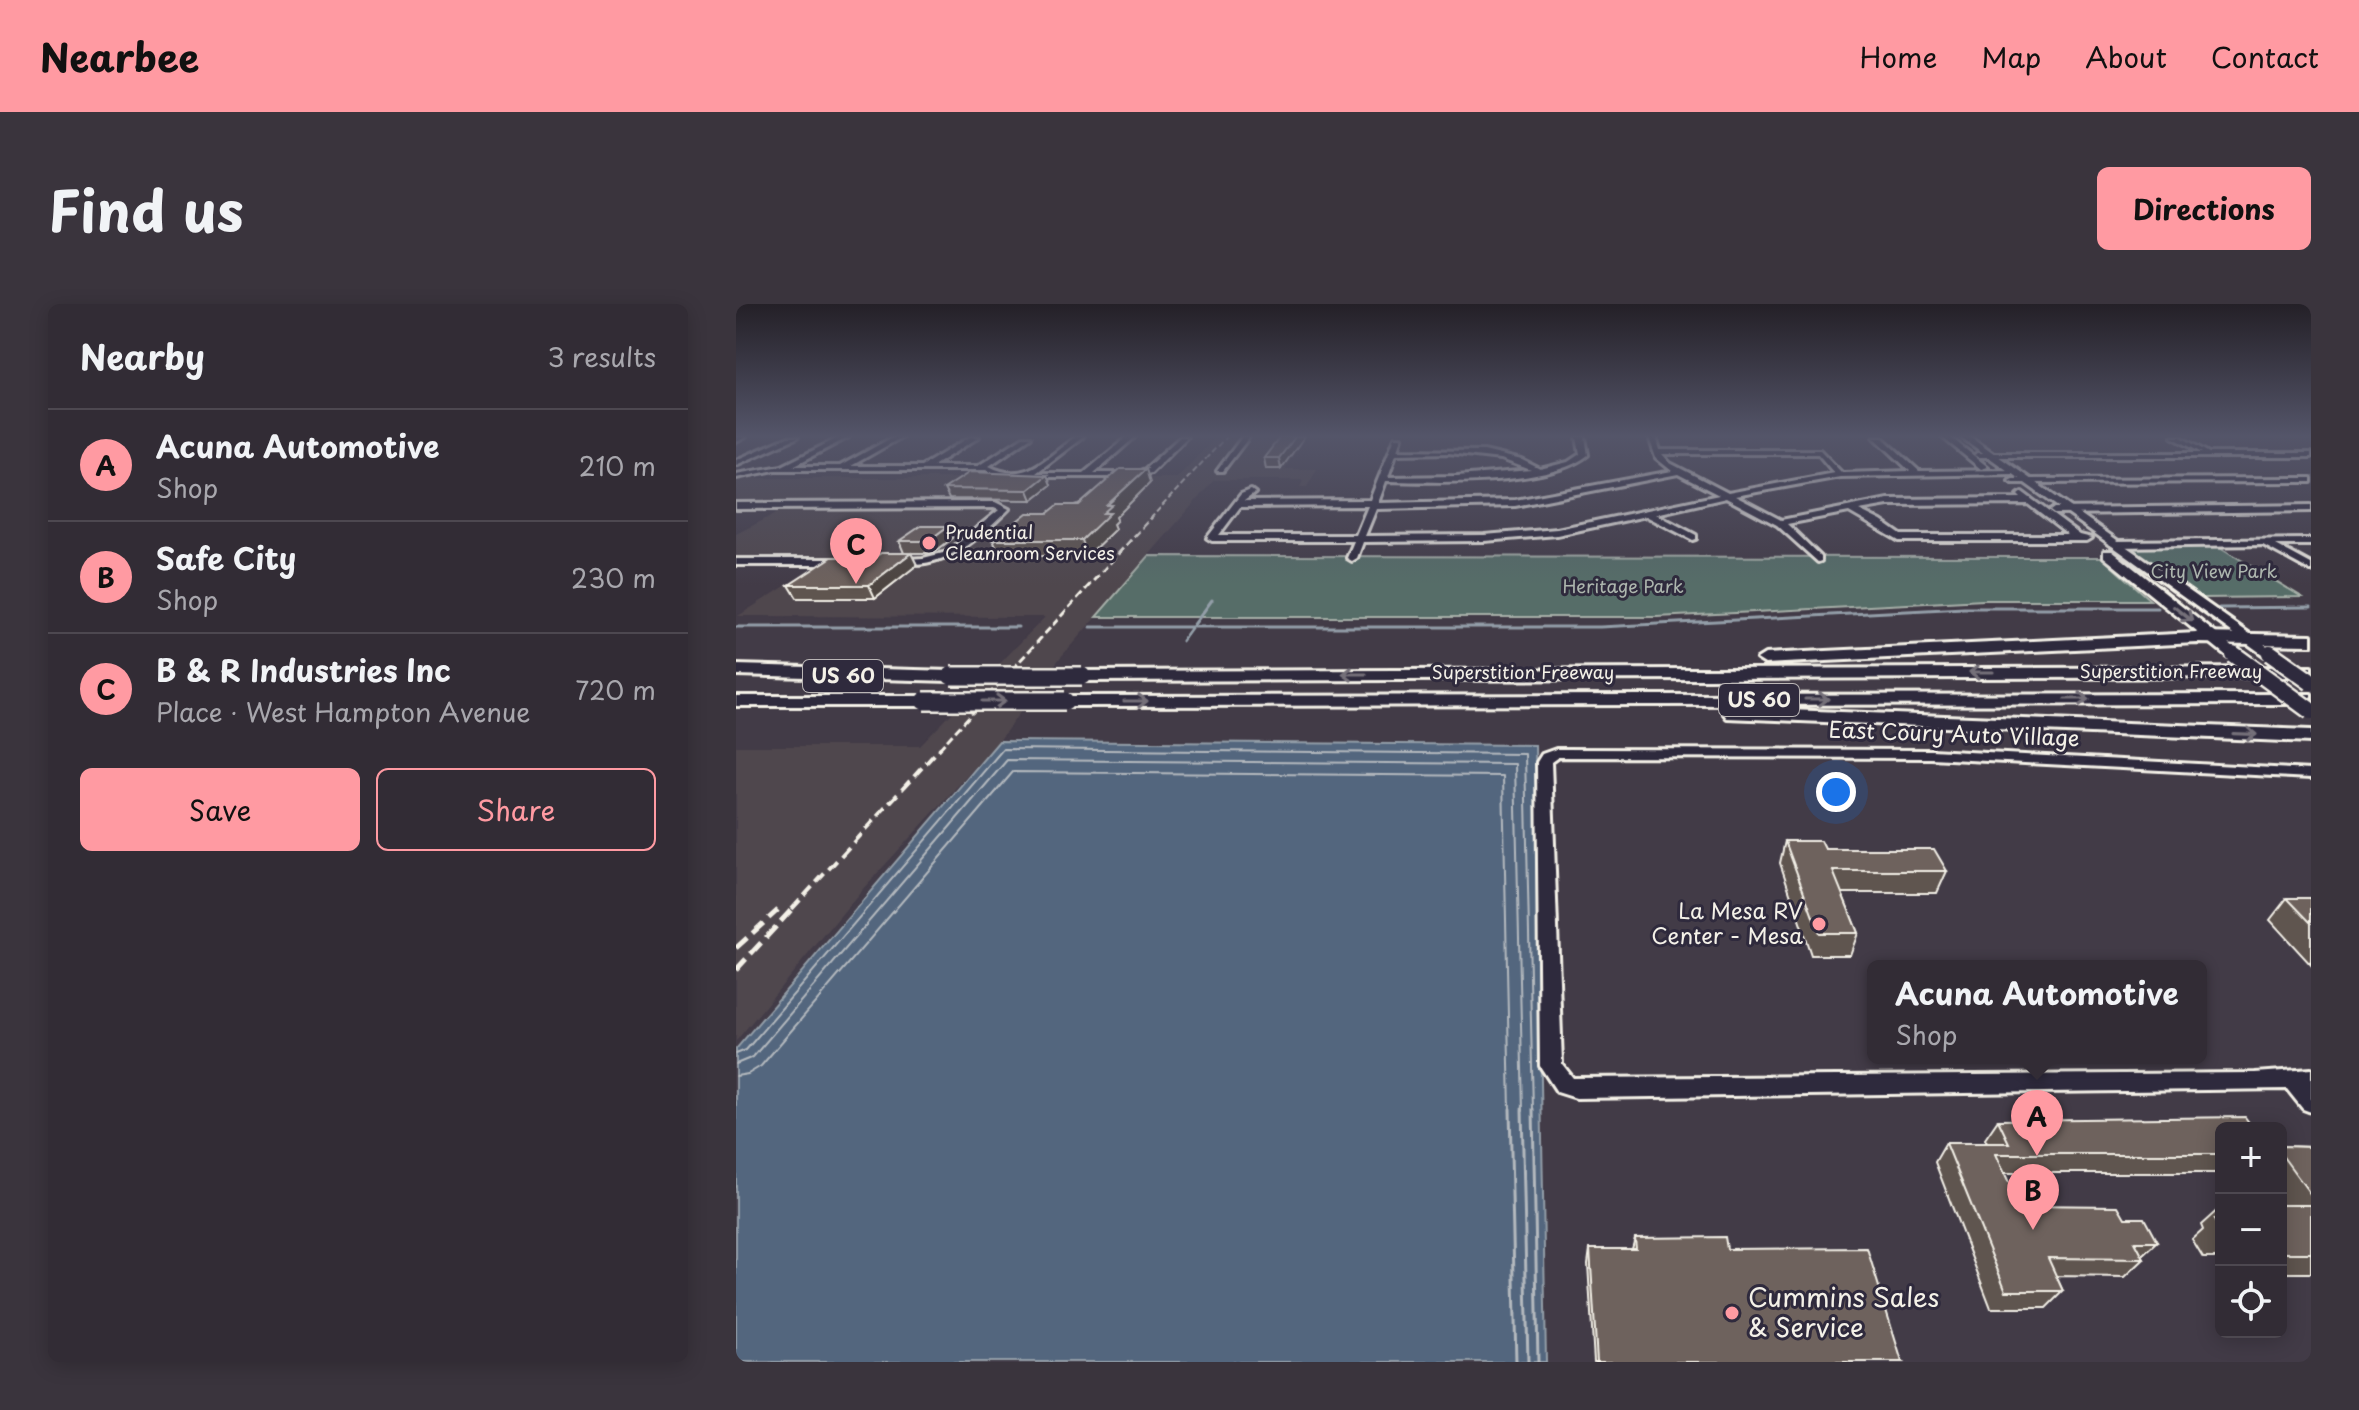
<!DOCTYPE html>
<html lang="en">
<head>
<meta charset="utf-8">
<style>
	:root { --surface:#322c35; --page:#3a343d; --text:#f1f3f6; --muted:#a8a7ad; --line:#4d4850; --accent:#ff9aa2 }
	body { margin:0; font-family:"Playpen Sans",sans-serif; background:var(--page); color:var(--text) }
	.controls { position:absolute; right:24px; bottom:24px; display:grid; overflow:hidden; border-radius:12px; box-shadow:0 4px 20px #0003 }
	.controls button { width:72px; height:72px; display:grid; place-items:center; padding:0; border:0; border-bottom:2px solid var(--line); background:var(--surface); color:var(--text); font:40px sans-serif }
	.you { position:absolute; left:1100px; top:488px; width:28px; height:28px; margin:-20px; border:6px solid #fff; border-radius:50%; background:#1a73e8; box-shadow:0 0 0 12px #1a73e833 }
	.badge { display:grid; place-items:center; width:52px; height:52px; border-radius:50%; background:var(--accent); color:#111; font-size:26px; font-weight:700 }
	.pin { position:absolute; translate:-50% -66px; filter:drop-shadow(0 2px 4px #0008) }
	.pin::after { content:''; position:absolute; top:42px; width:28px; height:24px; background:inherit; clip-path:polygon(0 0,100% 0,50% 100%) }
	.popup { position:absolute; left:1131px; top:656px; width:340px; height:104px; box-sizing:border-box; display:grid; place-content:center; border-radius:12px; background:var(--surface); filter:drop-shadow(0 2px 6px #0005); font-size:26px; white-space:nowrap; color:var(--muted) }
	.popup b { font-size:30px; color:var(--text) }
	.popup::after { content:''; position:absolute; left:50%; top:100%; margin-left:-16px; border:16px solid transparent; border-top-color:var(--surface) }
	.list { margin:0; padding:0; list-style:none }
	h2 { display:flex; justify-content:space-between; align-items:center; height:104px; margin:0; padding:0 32px; font-size:34px }
	h2 small { font-size:26px; font-weight:400; color:var(--muted) }
	.list li { display:grid; grid-template-columns:52px 1fr auto; gap:24px; align-items:center; box-sizing:border-box; height:112px; padding:0 32px; border-top:2px solid var(--line) }
	.list b { display:block; font-size:30px; white-space:nowrap }
	.list p { margin:0; font-size:26px; white-space:nowrap; color:var(--muted) }
	.list em { font-size:26px; font-style:normal; color:var(--muted) }
	.actions { display:flex; gap:16px; padding:24px 32px }
	.actions a { flex:1; padding:18px 0; border:2px solid var(--accent); border-radius:12px; text-align:center; font-size:28px; color:var(--accent) }
	.actions .main { background:var(--accent); color:#111 }
	.icon { flex:none; width:44px; height:44px; fill:none; stroke:currentColor; stroke-width:2; stroke-linecap:round; stroke-linejoin:round }
	.map { position:relative; flex:none; width:1575px; height:1058px; overflow:hidden; border-radius:12px }
	header { display:flex; align-items:center; gap:48px; box-sizing:border-box; height:112px; padding:0 40px; background:var(--accent); color:#111 }
	header strong { font-size:38px }
	nav { display:flex; gap:44px; margin-inline-start:auto; font-size:28px }
	.intro { display:flex; align-items:center; justify-content:space-between; box-sizing:border-box; height:192px; padding:0 48px }
	h1 { margin:0; font-size:56px }
	.button { padding:20px 36px; border-radius:12px; background:var(--accent); color:#111; font-size:28px; font-weight:700 }
	main { display:flex; gap:48px; padding:0 48px }
	aside { flex:1; background:var(--surface); border-radius:12px; box-shadow:0 4px 20px #0003 }
	.map>svg:first-child { display:block }
	.built { fill:#4f474e }
	.green { fill:#576d68; stroke:#a6afa8; stroke-width:2 }
	.water { fill:#53667e; stroke:#939ea8; stroke-width:2 }
	.lines { fill:none; stroke-linecap:round; stroke-linejoin:round }
	.shore-far1 { stroke:#b4b9be; stroke-width:2 }
	.shore { stroke:#b4b9be; stroke-width:3 }
	.stream { stroke:#939ea8; stroke-width:3 }
	.minor-casing { stroke:#f4f1e8; stroke-width:6 }
	.major-casing { stroke:#f4f1e8; stroke-width:6 }
	.highway-casing { stroke:#f4f1e8; stroke-width:6 }
	.minor { fill:#2f2a3d; fill-rule:evenodd }
	.major { fill:#2f2a3d; fill-rule:evenodd }
	.highway { fill:#2f2a3d; fill-rule:evenodd }
	.rail-far3 { stroke:#f4f1e8; stroke-width:2; stroke-dasharray:6 3; stroke-linecap:butt }
	.rail-far2 { stroke:#f4f1e8; stroke-width:3; stroke-dasharray:8 4; stroke-linecap:butt }
	.rail-far1 { stroke:#f4f1e8; stroke-width:4; stroke-dasharray:12 6; stroke-linecap:butt }
	.rail { stroke:#f4f1e8; stroke-width:5; stroke-dasharray:15 7; stroke-linecap:butt }
	.major-bridge-casing { stroke:#f4f1e8; stroke-width:21; stroke-linecap:butt }
	.highway-bridge-casing { stroke:#f4f1e8; stroke-width:22; stroke-linecap:butt }
	.major-bridge { stroke:#2f2a3d; stroke-width:16 }
	.highway-bridge { stroke:#2f2a3d; stroke-width:17 }
	.wall { fill:#5f5450; stroke:#f4f1e8; stroke-width:2 }
	.shaded-wall { fill:#4d4541; stroke:#f4f1e8; stroke-width:2 }
	.building { fill:#6e625d; stroke:#f4f1e8; stroke-width:2 }
	.oneway { stroke:#747079 }
	.poi-dot { fill:#ff9aa2; stroke:#2f2a3d; stroke-width:3 }
	.labels { text-anchor:middle; stroke-width:6; stroke-linejoin:round; paint-order:stroke }
	.far-poi-label { font-size:18px; fill:#f4f1e8; stroke:#2f2a3d; text-anchor:start }
	.far-park-label { font-size:18px; fill:#adb6ae; stroke:#2f2a3d }
	.far-street-label { font-size:18px; fill:#f4f1e8; stroke:#2f2a3d }
	.shield { fill:#2f2a3d; stroke:#b9b5b5; stroke-width:2 }
	.shield-label { font-size:20px; font-weight:bold; fill:#f4f1e8 }
	.street-label { font-size:22px; fill:#f4f1e8; stroke:#2f2a3d }
	.poi-label { font-size:22px; fill:#f4f1e8; stroke:#2f2a3d; text-anchor:end }
	.near-poi-label { font-size:26px; fill:#f4f1e8; stroke:#2f2a3d; text-anchor:start }
</style>
</head>
<body>
<header>
<strong>Nearbee</strong>
<nav><a>Home</a><a>Map</a><a>About</a><a>Contact</a></nav>
</header>
<div class="intro"><h1>Find us</h1><a class="button">Directions</a></div>
<main>
<aside>
<h2>Nearby<small>3 results</small></h2>
<ul class="list">
<li><span class="badge">A</span><div><b>Acuna Automotive</b><p>Shop</p></div><em>210 m</em></li>
<li><span class="badge">B</span><div><b>Safe City</b><p>Shop</p></div><em>230 m</em></li>
<li><span class="badge">C</span><div><b>B &amp; R Industries Inc</b><p>Place · West Hampton Avenue</p></div><em>720 m</em></li>
</ul>
<div class="actions"><a class="main">Save</a><a>Share</a></div>
</aside>
<div class="map">
<svg width="1575" height="1058" viewBox="0 0 1575 1058">
	<rect width="100%" height="100%" fill="#423b47"/>
	<filter id="ink" filterUnits="userSpaceOnUse"><feTurbulence type="fractalNoise" baseFrequency=".0125" numOctaves="2"/><feDisplacementMap in="SourceGraphic" scale="16" xChannelSelector="R" yChannelSelector="G"/><feConvolveMatrix kernelMatrix="1 2 1 2 8 2 1 2 1" color-interpolation-filters="sRGB"/></filter>
	<g filter="url(#ink)">
		<!-- built -->
		<path class="built" d="M480 133H570L549 165H581L571 183H564L567 177 565 176H478L375 295 386 313H360L324 354 263 437 124 588 0 737V442H184L309 313 2 312 84 260 195 257 213 253 230 244 276 206 273 201 260 199 0 200V174H441Z
			M51 204H255L263 207 211 247 190 253 0 254V230Z"/>
		<!-- green -->
		<path class="green" d="M1393 242H1482L1566 293 1465 294 1389 244Z
			M413 252 1365 253 1414 296H1248L921 313H360Z"/>
		<!-- water -->
		<path class="water" d="M263 437 799 441 810 1058H0V745Z"/>
		<g class="lines">
			<!-- shore-far1 -->
			<path class="shore-far1" d="M0 750 10 746 267 445 789 450 797 807
				M0 760 17 753 271 456 779 460 787 807
				M0 772 12 770 25 762 277 468 767 472 774 807"/>
			<!-- shore -->
			<path class="shore" d="M774 805 780 1058
				M786 805 792 1058
				M797 805 802 1058"/>
			<!-- stream -->
			<path class="stream" d="M1483 304 1575 303
				M0 323H282
				M355 323H864L1228 304H1422
				M446 337 476 296"/>
			<!-- minor casing -->
			<g class="minor-casing">
				<path id="minor" d="M0 133H10L0 138Z
					M52 133H62L0 161V156Z
					M104 133H113L57 162H104L157 133H166L115 162H186L234 133H243L197 162H242L287 133H295L253 162C289 181 310 154 339 133H347L300 169H348L391 133H399L358 169H398L409 165 444 133H451L415 169 399 173H262L250 166H39L0 174V170L46 162Z
					M506 133H513L487 167H481Z
					M659 133H666L662 146 748 147 786 156 804 165 832 158 844 150 841 133H849L852 151C813 183 700 178 650 177L642 199 779 196 936 167 920 154 913 133H920L924 146H1084L1106 169 1174 167 1138 133H1146L1183 167 1277 166 1281 168 1277 170 1104 173 999 192 1045 216 1152 195 1285 194 1282 191 1286 188 1344 231 1356 234 1351 237H1163L1113 208 1051 220 1085 253V257L1082 258 1041 221 990 194 920 210 960 231V235L957 236 910 212 821 231 748 237 627 238 621 254 616 257 611 254 618 237H476L471 234 505 190 515 186 519 189 508 197 634 196ZM713 149 765 155 795 166 721 172 652 173 660 150ZM926 150H1082L1098 169 992 189 934 159ZM942 170 983 191 821 225 748 231 629 232 640 205 779 202ZM1292 200 1332 231H1165L1145 217 1123 206 1152 201ZM632 202 620 231H483L504 203Z
					M1206 133H1214L1252 163 1245 165Z
					M1436 133H1445L1473 149H1575V153H1242L1238 151 1242 149H1466Z
					M1575 174V178L1277 179 1273 177 1277 175Z
					M259 198 273 205C247 231 216 259 178 260 169 261 161 262 154 258L155 256 187 254 211 248 263 206 258 204 0 205V199Z
					M1575 201V207L1318 210 1314 207 1318 204Z
					M1575 235V241H1540L1575 260V267L1527 241 1378 243 1373 240 1378 237Z
					M0 255H108L113 258 108 261H0Z
					M820 445 1195 446 1575 466V474L1195 454 822 453 815 458 826 760 837 774 1519 769 1575 765V808L1567 805 1551 785 840 794 821 788 804 762 801 458 806 450Z"/>
			</g>
			<!-- major casing -->
			<g class="major-casing">
				<path id="major" d="M1225 133H1235L1541 349 1534 353 1529 352Z
					M1368 247H1376L1502 347V353H1492L1368 253Z"/>
			</g>
			<!-- highway casing -->
			<g class="highway-casing">
				<path id="highway" d="M1461 329 1575 331V341L1461 339 1029 360 1021 355 1029 350Z
					M0 361 215 367 224 372 215 377 0 371Z
					M1575 363V373L346 377 337 372 346 367Z
					M1575 390V400L329 402 320 397 329 392Z
					M0 392H188L197 397 188 402H0Z
					M997 404 1575 426V438L991 414 988 410 991 406Z"/>
			</g>
			<!-- minor -->
			<use href="#minor" class="minor"/>
			<!-- major -->
			<use href="#major" class="major"/>
			<!-- highway -->
			<use href="#highway" class="highway"/>
			<!-- rail-far3 -->
			<path class="rail-far3" d="M414 215 490 133"/>
			<!-- rail-far2 -->
			<path class="rail-far2" d="M203 445 416 213"/>
			<!-- rail-far1 -->
			<path class="rail-far1" d="M56 605 205 443"/>
			<!-- rail -->
			<path class="rail" d="M0 644 42 606
				M0 666 58 603"/>
			<!-- major-bridge casing -->
			<g class="major-bridge-casing">
				<path id="major-bridge" d="M1534 349 1575 378
					M1497 350 1575 407"/>
			</g>
			<!-- highway-bridge casing -->
			<g class="highway-bridge-casing">
				<path id="highway-bridge" d="M215 372H346
					M188 397H329"/>
			</g>
			<!-- major-bridge -->
			<use href="#major-bridge" class="major-bridge"/>
			<!-- highway-bridge -->
			<use href="#highway-bridge" class="highway-bridge"/>
		</g>
		<!-- wall -->
		<path class="wall" d="M544 133 545 165H530L528 154Z
			M311 171 315 181 296 196 213 195 208 185Z
			M414 179 380 213 381 216 377 220 379 225 351 252H264L257 236 312 209Z
			M217 234 197 249H175L181 261 139 294H61L53 281 139 253 168 249 163 237Z
			M1049 537 1089 545 1211 567 1201 589H1106L1122 629 1114 651H1075L1044 559Z
			M1551 594H1575V661L1534 616Z
			M1262 816 1485 824V869H1268L1283 901 1389 914 1421 938 1406 952 1408 955 1389 973 1320 972 1327 987 1310 1004H1255L1199 858 1210 839H1251L1249 835Z
			M1545 842 1575 843V969H1545Z
			M1485 903V959L1482 954H1467L1456 936 1467 926 1465 921Z
			M899 934 991 945 1166 1058H858L852 960 854 945H896Z"/>
		<!-- shaded-wall -->
		<path class="shaded-wall" d="M559 133H568L545 165 543 154Z
			M410 165 414 179 380 213 381 216 377 220 379 225 351 252 346 236 371 201Z
			M311 171 315 181 296 196 292 186Z
			M212 222 217 234 197 249 192 237Z
			M175 249 181 261 139 294 133 281Z"/>
		<!-- building -->
		<path class="building" d="M544 133H559L543 154H528Z
			M384 165H410L371 201H376L367 209H374L346 236H257L291 209H312L322 201H343Z
			M234 168 311 171 292 186 208 185Z
			M185 222H212L192 237H163Z
			M145 249H175L133 281H53L96 253H139Z
			M1049 537H1085L1089 545H1198L1211 567H1097L1122 629H1083Z
			M1551 594H1575V619Z
			M1509 813 1517 824H1485V850H1260L1283 901 1382 902 1389 914H1408L1421 938H1399L1408 955 1312 954 1327 987H1270L1210 839H1273L1262 816Z
			M1545 842 1575 843V891L1545 850Z
			M1545 901H1575V949H1545Z
			M1478 916H1485V927Z
			M989 933 991 945 1131 944 1166 1058H861L854 945H900L899 934Z"/>
		<!-- one-way arrows -->
		<defs><path id="oneway-shaft" d="M-6 0H5M1.5-3L5.5 0L1.5 3" fill="none" stroke-width="1.6" stroke-linecap="round" stroke-linejoin="round" transform="scale(2)"/></defs>
		<g class="oneway">
			<use href="#oneway-shaft" transform="translate(1447 310) rotate(38)"/>
			<use href="#oneway-shaft" transform="translate(1245 368) rotate(180)"/>
			<use href="#oneway-shaft" transform="translate(618 370) rotate(180)"/>
			<use href="#oneway-shaft" transform="translate(1081 395)"/>
			<use href="#oneway-shaft" transform="translate(1341 395)"/>
			<use href="#oneway-shaft" transform="translate(258 397)"/>
			<use href="#oneway-shaft" transform="translate(400 397)"/>
			<use href="#oneway-shaft" transform="translate(1509 430) rotate(2)"/>
		</g>
	</g>
	<!-- sky -->
	<linearGradient id="sky" x2="0" y2="1"><stop stop-color="#242027"/><stop offset="0.47" stop-color="#545569"/><stop offset="1" stop-color="#545569" stop-opacity="0"/></linearGradient>
	<rect width="1575" height="281" fill="url(#sky)"/>
	<!-- markers -->
	<g class="poi-dot">
		<circle cx="193" cy="239" r="8"/>
		<circle cx="1083" cy="620" r="8"/>
		<circle cx="996" cy="1009" r="8"/>
	</g>
	<g class="labels">
		<!-- far-poi labels -->
		<g class="far-poi-label">
			<text x="209" y="235">Prudential<tspan x="209" dy="21">Cleanroom Services</tspan></text>
		</g>
		<!-- far-park labels -->
		<g class="far-park-label">
			<text x="1478" y="274">City View Park</text>
			<text x="887" y="289">Heritage Park</text>
		</g>
		<!-- far-street labels -->
		<g class="far-street-label">
			<text x="1435" y="374">Superstition Freeway</text>
			<text x="787" y="375">Superstition Freeway</text>
		</g>
		<!-- shield labels -->
		<g class="shield">
			<rect x="67" y="356" width="80" height="32" rx="6"/>
			<rect x="983" y="380" width="80" height="32" rx="6"/>
		</g>
		<g class="shield-label">
			<text x="107" y="379">US 60</text>
			<text x="1023" y="403">US 60</text>
		</g>
		<!-- street labels -->
		<g class="street-label">
			<text transform="translate(1218 430) rotate(2)" y="8">East Coury Auto Village</text>
		</g>
		<!-- poi labels -->
		<g class="poi-label">
			<text x="1067" y="615">La Mesa RV<tspan x="1067" dy="25">Center - Mesa</tspan></text>
		</g>
		<!-- near-poi labels -->
		<g class="near-poi-label">
			<text x="1012" y="1003">Cummins Sales<tspan x="1012" dy="30">&amp; Service</tspan></text>
		</g>
	</g>
</svg>
<div class="controls">
<button>+</button>
<button>−</button>
<button><svg class="icon" aria-label="locate" viewBox="0 0 24 24"><circle cx="12" cy="12" r="6"/><path d="M12 2v4M12 18v4M2 12h4M18 12h4"/></svg></button>
</div>
<div class="you"></div>
<div class="pin badge" style="left:1301px;top:852px">A</div>
<div class="popup"><b>Acuna Automotive</b>Shop</div>
<div class="pin badge" style="left:1297px;top:926px">B</div>
<div class="pin badge" style="left:120px;top:280px">C</div>
</div>
</main>
</body>
</html>
